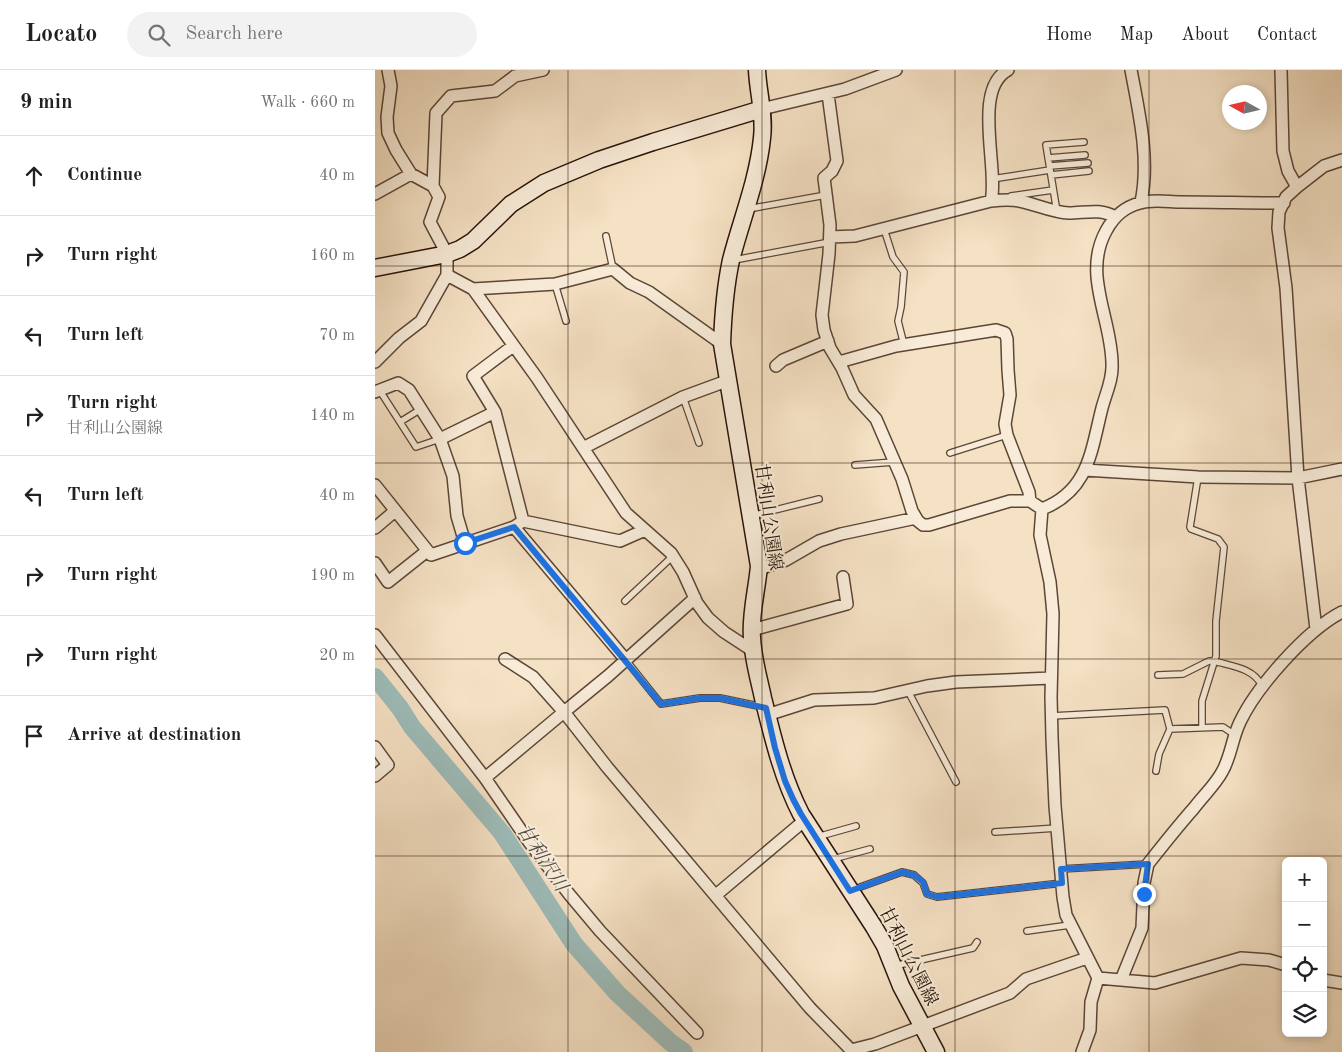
<!DOCTYPE html>
<html lang="en">
<head>
<meta charset="utf-8">
<style>
	:root { --surface:#fff; --page:#f2f2f2; --text:#202124; --muted:#757577; --line:#e0e0e0 }
	body { margin:0; font-family:"Old Standard TT","Noto Serif JP",serif; background:var(--page); color:var(--text) }
	.controls { position:absolute; right:15px; bottom:15px; display:grid; overflow:hidden; border-radius:8px; box-shadow:0 2px 8px #0003 }
	.controls button { width:45px; height:45px; display:grid; place-items:center; padding:0; border:0; border-bottom:1px solid var(--line); background:var(--surface); color:var(--text); font:25px sans-serif }
	.compass { position:absolute; left:847px; top:15px; width:45px; height:45px; border-radius:50%; background:var(--surface); box-shadow:0 2px 8px #0003; rotate:278deg }
	.stop { position:absolute; width:15px; height:15px; margin:-11px; border:4px solid #1a73e8; border-radius:50%; background:#fff }
	.stop.end { background:#1a73e8; border-color:#fff; box-shadow:0 1px 5px #0008 }
	.list { margin:0; padding:0; list-style:none }
	h2 { display:flex; justify-content:space-between; align-items:center; height:65px; margin:0; padding:0 20px; font-size:21px }
	h2 small { font-size:16px; font-weight:400; color:var(--muted) }
	.list li { display:grid; grid-template-columns:32px 1fr auto; gap:15px; align-items:center; box-sizing:border-box; height:80px; padding:0 20px; border-top:1px solid var(--line) }
	.list b { display:block; font-size:19px; white-space:nowrap }
	.list p { margin:0; font-size:16px; white-space:nowrap; color:var(--muted) }
	.list em { font-size:16px; font-style:normal; color:var(--muted) }
	.icon { flex:none; width:28px; height:28px; fill:none; stroke:currentColor; stroke-width:2; stroke-linecap:round; stroke-linejoin:round }
	.map { position:relative; flex:none; width:967px; height:982px; overflow:hidden }
	header { display:flex; align-items:center; gap:30px; box-sizing:border-box; height:70px; padding:0 25px; background:var(--surface); border-bottom:1px solid var(--line) }
	header strong { font-size:24px }
	nav { display:flex; gap:28px; margin-inline-start:auto; font-size:18px }
	.search { width:350px; height:45px; background:var(--page); display:flex; align-items:center; gap:12px; box-sizing:border-box; padding:0 18px; border-radius:28px; color:var(--muted); font-size:19px }
	main { display:flex }
	aside { flex:1; background:var(--surface) }
	.map>svg:first-child { display:block }
	.lines { fill:none; stroke-linecap:round; stroke-linejoin:round }
	.river { stroke:#9dbcb9; stroke-width:18 }
	.lane-casing { stroke:#5c4638; stroke-width:8 }
	.street-casing { stroke:#5c4638; stroke-width:14 }
	.secondary-casing { stroke:#291309; stroke-width:19 }
	.lane { stroke:#f8ecd9; stroke-width:5.5 }
	.street { stroke:#f8ecd9; stroke-width:11 }
	.secondary { stroke:#f8ecd9; stroke-width:16 }
	.route { stroke:#1a73e8; stroke-width:6 }
	.grid { fill:none; stroke:#291309; stroke-width:1; stroke-opacity:0.55 }
	.labels { text-anchor:middle; stroke-width:4; stroke-linejoin:round; paint-order:stroke }
	.street-label { font-size:18px; fill:#291309; stroke:#f8ecd9 }
	.water-label { font-size:19px; font-style:italic; fill:#524e47; stroke:#f8ecd9 }
</style>
</head>
<body>
<header>
<strong>Locato</strong>
<div class="search"><svg class="icon" aria-label="search" viewBox="0 0 24 24"><circle cx="10" cy="10" r="6"/><path d="M15 15l6 6"/></svg>Search here</div>
<nav><a>Home</a><a>Map</a><a>About</a><a>Contact</a></nav>
</header>
<main>
<aside>
<h2>9 min<small>Walk · 660 m</small></h2>
<ul class="list">
<li><svg class="icon" aria-label="ahead" viewBox="0 0 24 24"><path d="M12 20V5M6 11l6-6 6 6"/></svg><div><b>Continue</b></div><em>40 m</em></li>
<li><svg class="icon" aria-label="right" viewBox="0 0 24 24"><path d="M7 20v-9h11M14 6l5 5-5 5"/></svg><div><b>Turn right</b></div><em>160 m</em></li>
<li><svg class="icon" aria-label="left" viewBox="0 0 24 24"><path d="M17 20v-9H6M10 6l-5 5 5 5"/></svg><div><b>Turn left</b></div><em>70 m</em></li>
<li><svg class="icon" aria-label="right" viewBox="0 0 24 24"><path d="M7 20v-9h11M14 6l5 5-5 5"/></svg><div><b>Turn right</b><p>甘利山公園線</p></div><em>140 m</em></li>
<li><svg class="icon" aria-label="left" viewBox="0 0 24 24"><path d="M17 20v-9H6M10 6l-5 5 5 5"/></svg><div><b>Turn left</b></div><em>40 m</em></li>
<li><svg class="icon" aria-label="right" viewBox="0 0 24 24"><path d="M7 20v-9h11M14 6l5 5-5 5"/></svg><div><b>Turn right</b></div><em>190 m</em></li>
<li><svg class="icon" aria-label="right" viewBox="0 0 24 24"><path d="M7 20v-9h11M14 6l5 5-5 5"/></svg><div><b>Turn right</b></div><em>20 m</em></li>
<li><svg class="icon" aria-label="arrive" viewBox="0 0 24 24"><path d="M6 21V4h12l-3 4 3 4H6"/></svg><div><b>Arrive at destination</b></div></li>
</ul>
</aside>
<div class="map">
<svg width="967" height="982" viewBox="0 0 967 982">
	<rect width="100%" height="100%" fill="#f5e1c4"/>
	<filter id="stains"><feTurbulence type="fractalNoise" baseFrequency=".004" numOctaves="4"/><feColorMatrix values="0 0 0 0 .2 0 0 0 0 .09 0 0 0 0 .02 0 0 0 .5 -.17"/></filter>
	<radialGradient id="worn" r=".72"><stop offset=".6" stop-color="#630" stop-opacity="0"/><stop offset="1" stop-color="#630" stop-opacity=".3"/></radialGradient>
	<g class="lines">
		<!-- river -->
		<path class="river" d="M0 607 25 638 37 657 127 763 199 874 242 923 295 972 309 982"/>
		<!-- lane casing -->
		<g class="lane-casing">
			<path id="lane" d="M673 88 710 85
				M675 96 713 93
				M676 105 714 101
				M617 109 675 100
				M636 126 678 120
				M373 139 451 125
				M682 142 671 75 709 72
				M509 159 518 187 529 202 526 237 523 251 529 275
				M231 166 238 199
				M359 190 455 172
				M180 214 191 251
				M5 321 41 377 65 369
				M308 327 324 373
				M25 352 46 339
				M575 383 632 365
				M480 395 519 392
				M823 407 815 457 816 459 843 469 849 477 841 551V586L827 631V657
				M376 446 444 429
				M250 531 298 486
				M250 589 286 634 325 628H345L388 637
				M783 605 808 604 834 591H839C856 596 879 598 887 616
				M533 621 581 712
				M676 646 790 640 795 659
				M781 701 784 684 795 659 848 657 860 665
				M620 762 682 758
				M442 767 481 756
				M458 789 495 779
				M686 799 773 794
				M477 820 527 802 539 805 548 813 552 824 562 827 687 813
				M652 861 695 855
				M519 896 598 878 602 872"/>
		</g>
		<!-- street casing -->
		<g class="street-casing">
			<path id="street" d="M13 0 16 16 12 47 13 63 21 80 36 104 58 116 64 127 55 152 72 184V205L98 219 162 308 251 443 296 483 308 502 322 533 333 548 349 562 378 581
				M756 0C764 43 775 89 766 132
				M906 0 908 81 913 101 922 117 911 127 904 142 903 158 911 218 923 408 941 559
				M453 24 462 91 457 101 449 108 455 155 454 184 447 245 449 260 455 278 467 298 479 325 501 349 527 409 537 441 543 451 548 455H554L635 431H655L667 439
				M387 39 470 19 521 0
				M58 116 61 43 76 26 120 21 140 6 168 0
				M922 117 949 96 967 90
				M0 124 36 104
				M616 131C624 99 597 19 633 0
				M455 167 480 166 616 131C625 130 635 129 644 131 661 134 676 142 694 143 710 143 725 138 740 147
				M98 219 180 214 238 199 255 213 274 222 347 274
				M138 276 98 306 120 342 148 451
				M0 292 24 268 46 251 72 205
				M464 292 521 276 621 260 630 263 632 269 633 300 635 325 630 354 632 365 654 422 655 431
				M401 296 408 290 453 271
				M0 322 23 313 34 320 65 369
				M208 378 308 327 346 313H353
				M710 400 823 407 923 408 967 399
				M0 415 56 485 139 457
				M667 439 665 465 675 512 678 544 676 627 677 668 680 736 688 827 691 845 723 908 716 932 715 960 707 982
				M667 439C714 421 716 381 727 338 731 323 738 309 737 294 737 249 707 205 731 161 739 146 749 137 765 133 777 129 794 132 806 132 840 132 875 133 909 133
				M0 458 20 441
				M90 473 82 446 78 406 65 369 120 342
				M0 493 13 512 52 481
				M384 499 411 490 444 471 466 464 541 448
				M320 528 233 606 189 642 232 697 435 938 476 980 500 974 635 923 651 909 712 888
				M377 560 472 534 468 507
				M0 565 110 708 154 772 194 824 225 861 322 963
				M250 589 139 457 148 451 245 471 270 460
				M392 645 439 630 499 628 552 616 581 612 676 608
				M0 677 13 695 0 706
				M110 708 189 642 158 607 130 589
				M341 825 430 750
				M723 908 780 913 866 888 894 890 911 895
				M746 910 767 858 769 813 773 794C788 775 803 756 819 738 828 726 840 715 847 702 856 687 857 668 865 652 882 616 932 560 967 542
				M948 910 967 913"/>
		</g>
		<!-- secondary casing -->
		<g class="secondary-casing">
			<path id="secondary" d="M382 0C383 23 390 45 387 68 383 109 366 151 356 190 350 218 348 245 347 274L384 496C382 520 375 544 377 568 378 589 384 609 388 628 398 668 407 707 426 744L499 857 510 876 526 916 561 982
				M0 198 72 184 85 179 98 171 136 134 169 113 224 90 278 72 387 39"/>
		</g>
		<!-- lane -->
		<use href="#lane" class="lane"/>
		<!-- street -->
		<use href="#street" class="street"/>
		<!-- secondary -->
		<use href="#secondary" class="secondary"/>
	</g>
	<g class="lines">
		<!-- route -->
		<path class="route" d="M90 473 139 457 286 634 325 628H345L391 638 400 678 410 711 418 729 426 744 475 821 527 802 539 805 548 812 552 824 562 827 687 813 686 799 773 794 769 824"/>
	</g>
	<!-- grid -->
	<path class="grid" d="M193 0V982M387 0V982M580 0V982M774 0V982M0 196H967M0 393H967M0 589H967M0 786H967"/>
	<g class="labels">
		<!-- street labels -->
		<g class="street-label">
			<text transform="translate(394 447) rotate(82)" y="6">甘利山公園線</text>
			<text transform="translate(534 886) rotate(63)" y="6">甘利山公園線</text>
		</g>
		<!-- water labels -->
		<g class="water-label">
			<text transform="translate(168 787) rotate(57)" y="7">甘利沢川</text>
		</g>
	</g>
	<rect width="100%" height="100%" filter="url(#stains)"/>
	<rect width="100%" height="100%" fill="url(#worn)"/>
</svg>
<div class="controls">
<button>+</button>
<button>−</button>
<button><svg class="icon" aria-label="locate" viewBox="0 0 24 24"><circle cx="12" cy="12" r="6"/><path d="M12 2v4M12 18v4M2 12h4M18 12h4"/></svg></button>
<button><svg class="icon" aria-label="layers" viewBox="0 0 24 24"><path d="M12 4l9 5-9 5-9-5zM3 14l9 5 9-5"/></svg></button>
</div>
<svg class="compass" viewBox="-18 -18 36 36"><path d="M0-13l5 13h-10z" fill="#e53935"/><path d="M0 13l5-13h-10z" fill="#757577"/></svg>
<div class="stop" style="left:90px;top:473px"></div>
<div class="stop end" style="left:769px;top:824px"></div>
</div>
</main>
</body>
</html>
